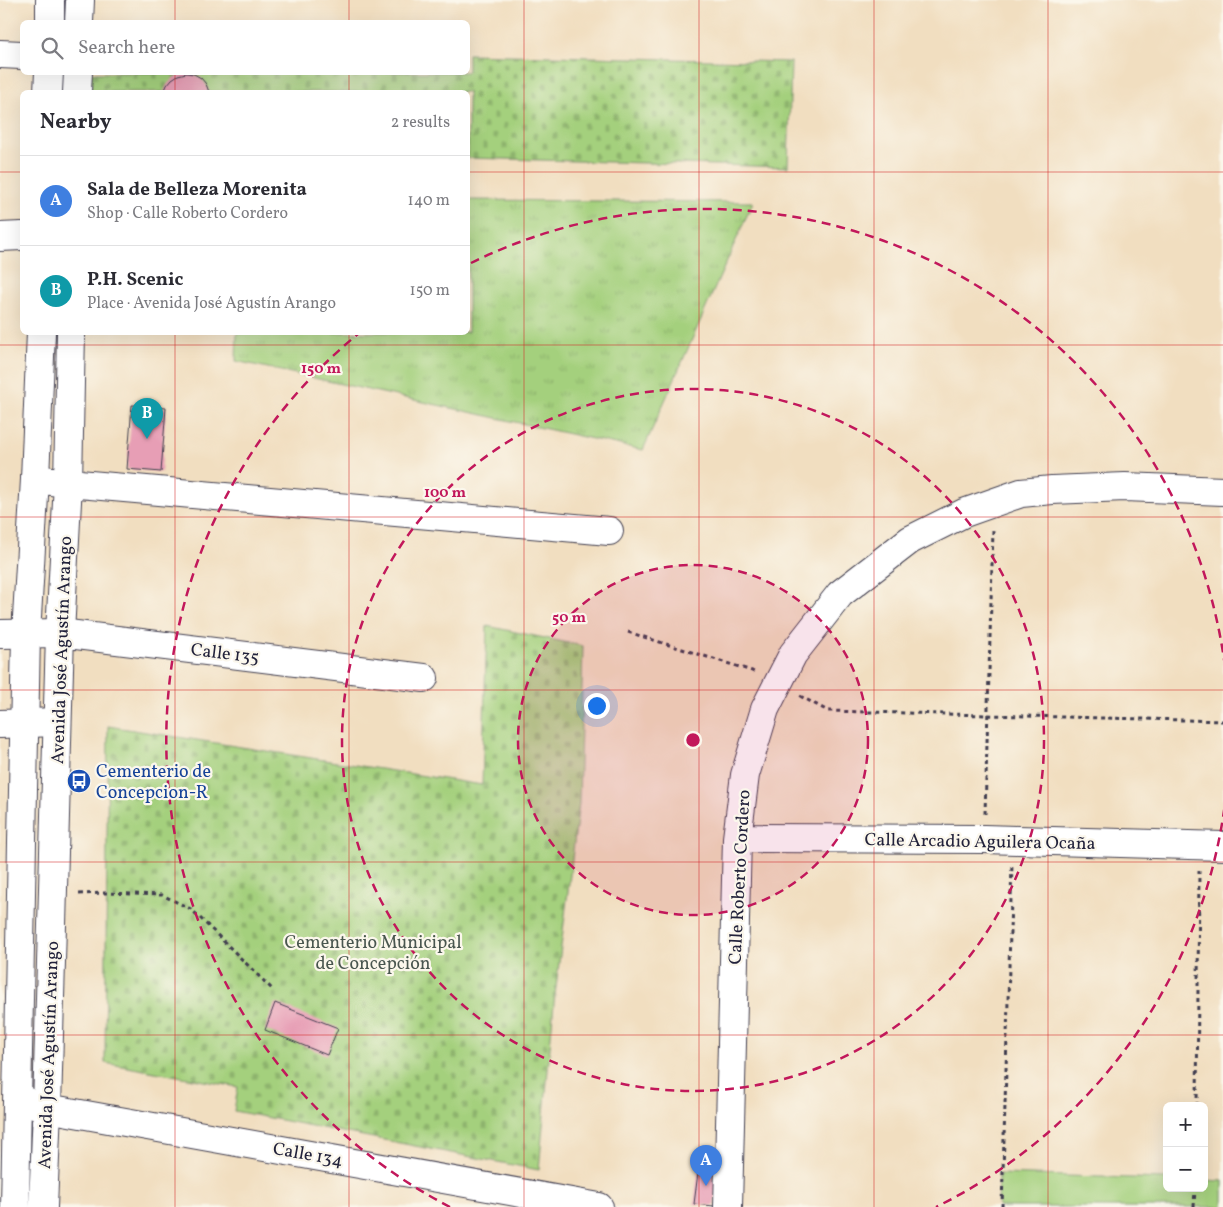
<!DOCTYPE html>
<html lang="en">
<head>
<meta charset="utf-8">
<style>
	:root { --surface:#fff; --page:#f7f7f7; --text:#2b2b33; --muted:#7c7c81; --line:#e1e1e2; --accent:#0f766e }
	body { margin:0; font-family:Vollkorn,serif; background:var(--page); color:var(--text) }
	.controls { position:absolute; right:15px; bottom:15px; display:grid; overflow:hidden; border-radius:8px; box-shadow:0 5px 20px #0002 }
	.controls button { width:45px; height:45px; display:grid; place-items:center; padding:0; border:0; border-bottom:1px solid var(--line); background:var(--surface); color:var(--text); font:25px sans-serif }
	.you { position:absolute; left:596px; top:705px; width:18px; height:18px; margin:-12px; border:4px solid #fff; border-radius:50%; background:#1a73e8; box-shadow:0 0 0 8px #1a73e833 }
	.badge { display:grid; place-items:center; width:32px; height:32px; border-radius:50%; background:var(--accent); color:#fff; font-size:16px; font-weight:700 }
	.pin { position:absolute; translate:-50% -41px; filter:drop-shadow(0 1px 2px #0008) }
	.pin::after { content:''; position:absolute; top:26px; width:18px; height:15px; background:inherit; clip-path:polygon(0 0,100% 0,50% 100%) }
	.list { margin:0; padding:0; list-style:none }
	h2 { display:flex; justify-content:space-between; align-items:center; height:65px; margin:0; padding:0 20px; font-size:21px }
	h2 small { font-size:16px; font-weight:400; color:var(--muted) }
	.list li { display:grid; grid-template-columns:32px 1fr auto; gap:15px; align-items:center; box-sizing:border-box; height:90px; padding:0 20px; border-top:1px solid var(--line) }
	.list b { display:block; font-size:19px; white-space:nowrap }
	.list p { margin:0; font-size:16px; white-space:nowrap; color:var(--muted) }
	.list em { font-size:16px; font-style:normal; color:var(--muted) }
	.icon { flex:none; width:28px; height:28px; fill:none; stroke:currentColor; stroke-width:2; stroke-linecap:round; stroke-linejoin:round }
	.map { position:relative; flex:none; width:1223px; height:1207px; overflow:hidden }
	.search { position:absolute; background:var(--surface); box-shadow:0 5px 20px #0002; left:20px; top:20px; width:450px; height:55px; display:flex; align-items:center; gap:12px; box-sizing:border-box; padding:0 18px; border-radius:8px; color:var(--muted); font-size:19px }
	.panel { position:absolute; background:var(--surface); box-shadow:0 5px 20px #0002; left:20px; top:90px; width:450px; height:245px; border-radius:8px }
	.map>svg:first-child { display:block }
	.grass { fill:url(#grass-tufts); stroke:#63795c }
	.cemetery { fill:url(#cemetery-stones); stroke:#63795c }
	.park { fill:#a4d07d; stroke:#63795c }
	.building { fill:#e79eb5 }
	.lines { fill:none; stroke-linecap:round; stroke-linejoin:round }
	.minor-casing { stroke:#413e4f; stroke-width:30 }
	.major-casing { stroke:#413e4f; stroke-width:30 }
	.path { stroke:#413e4f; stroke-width:3; stroke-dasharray:4 4; stroke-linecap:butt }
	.minor { stroke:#fff; stroke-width:28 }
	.major { stroke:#fff; stroke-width:28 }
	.grid { fill:none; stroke:#d62828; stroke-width:1; stroke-opacity:0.55 }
	.ring { fill:none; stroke:#c2185b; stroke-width:2.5; stroke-dasharray:9 6 }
	.labels { text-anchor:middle; stroke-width:4.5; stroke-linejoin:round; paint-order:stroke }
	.street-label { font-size:18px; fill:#22223b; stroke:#fbf7ec }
	.transit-label { font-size:18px; fill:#164399; stroke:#fbf7ec; text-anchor:start }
	.park-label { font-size:18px; fill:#49564f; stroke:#fbf7ec }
	.centre { fill:#c2185b; stroke:#fbf7ec; stroke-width:2.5 }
	.ring-label { font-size:15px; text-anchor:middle; font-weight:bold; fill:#c2185b; stroke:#fbf7ec; stroke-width:4.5; stroke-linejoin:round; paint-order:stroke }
</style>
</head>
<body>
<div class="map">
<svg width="1223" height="1207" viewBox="0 0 1223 1207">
	<defs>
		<pattern id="grass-tufts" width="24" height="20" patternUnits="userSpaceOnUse" patternTransform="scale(1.25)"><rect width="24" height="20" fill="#a4d07d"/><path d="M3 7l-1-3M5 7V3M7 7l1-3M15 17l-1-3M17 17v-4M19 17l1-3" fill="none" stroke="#8db26d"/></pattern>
		<pattern id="cemetery-stones" width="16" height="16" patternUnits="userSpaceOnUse" patternTransform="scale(1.25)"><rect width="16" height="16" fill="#a4d07d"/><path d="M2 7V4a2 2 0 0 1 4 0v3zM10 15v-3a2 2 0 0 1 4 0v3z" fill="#8db26d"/></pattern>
	</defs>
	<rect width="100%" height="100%" fill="#fbf7ec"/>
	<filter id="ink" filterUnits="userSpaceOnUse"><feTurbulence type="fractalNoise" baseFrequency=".02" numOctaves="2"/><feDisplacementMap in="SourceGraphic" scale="10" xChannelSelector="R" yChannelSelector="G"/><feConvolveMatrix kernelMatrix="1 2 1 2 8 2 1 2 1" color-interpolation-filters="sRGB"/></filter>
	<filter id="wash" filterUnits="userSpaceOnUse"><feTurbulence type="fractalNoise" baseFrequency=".0096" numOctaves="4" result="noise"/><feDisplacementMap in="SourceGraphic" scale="20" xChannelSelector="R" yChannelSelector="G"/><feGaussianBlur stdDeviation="1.12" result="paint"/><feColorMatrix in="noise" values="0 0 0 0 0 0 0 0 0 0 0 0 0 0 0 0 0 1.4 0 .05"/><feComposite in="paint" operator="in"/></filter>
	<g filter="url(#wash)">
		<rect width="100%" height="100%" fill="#f1dec0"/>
		<!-- grass -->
		<path class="grass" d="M468 200 753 202 643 450 236 361 237 333 468 332Z"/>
		<!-- cemetery -->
		<path class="cemetery" d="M468 54 791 62 788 167 468 158V92H90L91 73 468 72Z
			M487 626 583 646 579 803 554 1003 539 1170 234 1111 238 1087 105 1063 108 726 482 785Z"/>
		<!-- park -->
		<path class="park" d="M999 1174 1167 1179V1188H1204V1180L1223 1181V1207H998Z"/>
		<g id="blocks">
			<!-- building -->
			<path class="building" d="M186 73 194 74 201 78 206 84 209 92H164L167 85 172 79 178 75Z
				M132 405 166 408 161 472 127 469Z
				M275 1003 338 1028 327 1055 265 1030Z
				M699 1165 719 1168 714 1206 694 1204Z"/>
		</g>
	</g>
	<g filter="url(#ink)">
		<use href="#blocks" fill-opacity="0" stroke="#413e4f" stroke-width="1"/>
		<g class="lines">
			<!-- minor casing -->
			<g class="minor-casing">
				<path id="minor" d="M0 54 22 55
					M0 237 22 236
					M35 479 68 483 609 531
					M0 634 60 633 424 678
					M0 724 57 722
					M737 838 984 839 1223 846
					M18 1099 47 1108 599 1207
					M728 1207 737 838 745 775 765 709 793 654 840 594 910 540 964 513 1021 493 1052 490 1125 487 1223 491"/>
			</g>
			<!-- major casing -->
			<g class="major-casing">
				<path id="major" d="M50 22V0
					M79 22 80 0
					M48 92 49 72
					M77 92 78 72
					M15 1207 26 634 35 479 41 332
					M43 1207 47 1108 60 633 68 483 71 332"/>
			</g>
			<!-- path -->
			<path class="path" d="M628 632 752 671 757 674
				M800 696 828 711 1223 721
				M985 814 993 530
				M79 894 106 893 162 895 191 909 274 991
				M1197 1106 1199 871
				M1002 1207 1012 864
				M1194 1207 1195 1188"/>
			<!-- minor -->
			<use href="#minor" class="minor"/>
			<!-- major -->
			<use href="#major" class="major"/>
		</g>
	</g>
	<!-- grid -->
	<path class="grid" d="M175 0V22M349 0V22M524 0V1207M699 0V1207M874 0V1207M1048 0V1207M175 72V92M349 72V92M0 172H22M468 172H1223M175 332V1207M349 332V1207M0 345H1223M0 517H1223M0 690H1223M0 862H1223M0 1035H1223"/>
	<!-- distance rings -->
	<circle cx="693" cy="740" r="175" fill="#c2185b" fill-opacity=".12"/>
	<g class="ring">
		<circle cx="693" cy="740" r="175"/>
		<circle cx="693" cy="740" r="351"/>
		<path d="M450 1207A526 526 0 0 1 358 334M471 263A526 526 0 0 1 936 1207"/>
	</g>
	<!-- icons -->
	<defs>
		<g id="bus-disc" transform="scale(1.25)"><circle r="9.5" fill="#1a4fb4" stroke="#fbf7ec"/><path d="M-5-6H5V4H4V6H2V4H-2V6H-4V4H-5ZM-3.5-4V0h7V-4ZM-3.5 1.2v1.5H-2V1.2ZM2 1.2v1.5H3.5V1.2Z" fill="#fff"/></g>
	</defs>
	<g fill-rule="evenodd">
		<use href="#bus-disc" x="79" y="781"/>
	</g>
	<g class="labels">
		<!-- street labels -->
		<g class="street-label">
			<text transform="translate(61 650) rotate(-88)" y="6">Avenida José Agustín Arango</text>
			<text transform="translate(225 653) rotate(7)" y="6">Calle 135</text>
			<text transform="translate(980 841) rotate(1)" y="6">Calle Arcadio Aguilera Ocaña</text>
			<text transform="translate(739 877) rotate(-87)" y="6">Calle Roberto Cordero</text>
			<text transform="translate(48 1055) rotate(-88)" y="6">Avenida José Agustín Arango</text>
			<text transform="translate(308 1154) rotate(10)" y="6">Calle 134</text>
		</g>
		<!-- transit labels -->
		<g class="transit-label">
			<text x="96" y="777">Cementerio de<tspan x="96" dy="21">Concepcion-R</tspan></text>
		</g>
		<!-- park labels -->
		<g class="park-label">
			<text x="373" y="948">Cementerio Municipal<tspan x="373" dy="21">de Concepción</tspan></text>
		</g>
	</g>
	<circle cx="693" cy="740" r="8" class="centre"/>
	<g class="ring-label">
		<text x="321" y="373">150 m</text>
		<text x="445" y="497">100 m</text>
		<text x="569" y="622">50 m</text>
	</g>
</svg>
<div class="controls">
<button>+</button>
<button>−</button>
</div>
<div class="you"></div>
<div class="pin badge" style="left:706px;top:1186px;background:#3f7fe0">A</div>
<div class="pin badge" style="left:147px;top:439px;background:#0f9aa8">B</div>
<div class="search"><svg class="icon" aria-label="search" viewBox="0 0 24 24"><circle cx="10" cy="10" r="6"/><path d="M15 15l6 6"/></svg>Search here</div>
<section class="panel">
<h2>Nearby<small>2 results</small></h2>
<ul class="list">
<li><span class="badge" style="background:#3f7fe0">A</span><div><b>Sala de Belleza Morenita</b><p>Shop · Calle Roberto Cordero</p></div><em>140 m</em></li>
<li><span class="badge" style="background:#0f9aa8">B</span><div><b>P.H. Scenic</b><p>Place · Avenida José Agustín Arango</p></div><em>150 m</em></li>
</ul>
</section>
</div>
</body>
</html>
